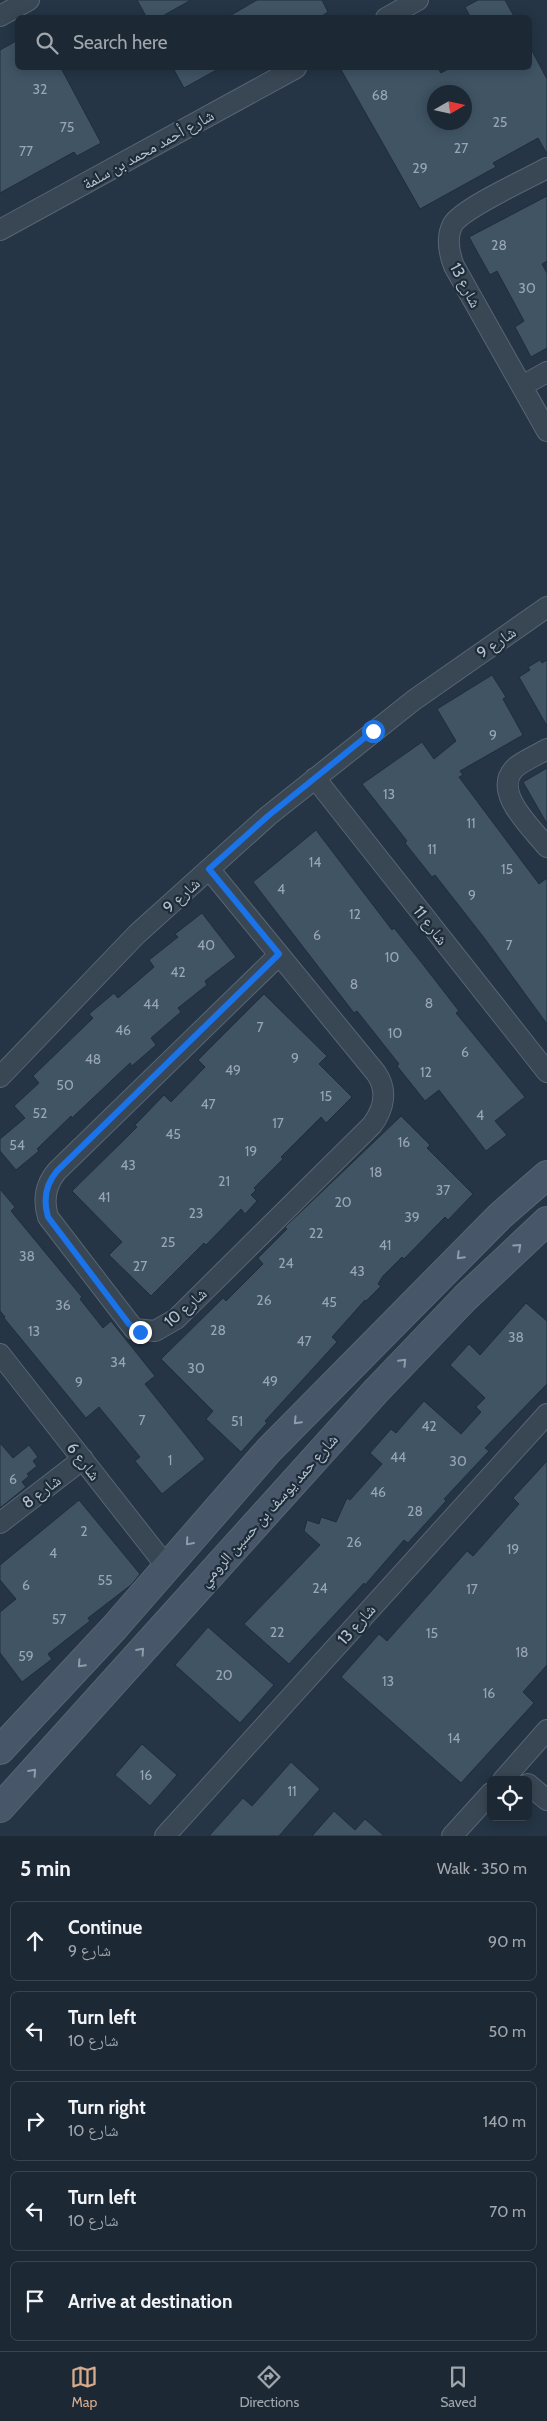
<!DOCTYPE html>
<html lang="en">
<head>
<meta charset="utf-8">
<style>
	:root { --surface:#1c2834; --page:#25303c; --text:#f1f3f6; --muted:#a0a6ac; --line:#3a444f; --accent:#d6ab8b }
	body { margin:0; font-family:Cabin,"Noto Naskh Arabic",sans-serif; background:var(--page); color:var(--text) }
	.controls { position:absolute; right:15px; bottom:15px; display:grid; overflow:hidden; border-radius:8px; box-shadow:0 2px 12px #0003 }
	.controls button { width:45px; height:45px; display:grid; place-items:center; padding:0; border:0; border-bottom:1px solid var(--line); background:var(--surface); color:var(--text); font:25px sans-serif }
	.compass { position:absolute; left:427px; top:85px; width:45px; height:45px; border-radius:50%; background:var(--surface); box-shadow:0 2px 12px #0003; rotate:81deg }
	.stop { position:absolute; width:15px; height:15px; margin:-11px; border:4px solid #1a73e8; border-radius:50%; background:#fff }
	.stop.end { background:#1a73e8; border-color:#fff; box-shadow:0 1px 5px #0008 }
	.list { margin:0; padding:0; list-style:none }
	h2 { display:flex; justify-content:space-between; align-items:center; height:65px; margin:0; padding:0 20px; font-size:21px }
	h2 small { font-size:16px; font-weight:400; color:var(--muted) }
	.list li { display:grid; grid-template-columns:32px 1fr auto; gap:15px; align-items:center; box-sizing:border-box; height:80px; margin:0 10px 10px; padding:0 10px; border:1px solid var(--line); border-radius:8px }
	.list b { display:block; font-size:19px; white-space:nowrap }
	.list p { margin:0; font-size:16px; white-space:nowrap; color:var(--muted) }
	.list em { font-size:16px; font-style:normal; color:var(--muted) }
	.icon { flex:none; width:28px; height:28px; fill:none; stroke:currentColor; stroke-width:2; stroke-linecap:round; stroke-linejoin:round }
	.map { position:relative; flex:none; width:547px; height:1836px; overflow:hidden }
	.search { position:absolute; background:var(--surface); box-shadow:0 2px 12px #0003; left:15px; right:15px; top:15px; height:55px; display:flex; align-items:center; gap:12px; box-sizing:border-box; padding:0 18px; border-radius:8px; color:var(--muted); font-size:19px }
	.sheet { height:515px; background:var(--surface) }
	nav { display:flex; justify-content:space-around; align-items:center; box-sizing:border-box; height:70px; border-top:1px solid var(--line); background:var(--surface); font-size:14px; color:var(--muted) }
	nav a { display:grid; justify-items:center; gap:2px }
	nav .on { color:var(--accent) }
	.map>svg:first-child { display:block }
	.building { fill:#405464; stroke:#202e3c; fill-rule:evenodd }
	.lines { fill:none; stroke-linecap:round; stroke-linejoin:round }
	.street-casing { stroke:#586572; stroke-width:22 }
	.secondary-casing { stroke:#586572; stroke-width:30 }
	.street { stroke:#394754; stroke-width:20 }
	.secondary { stroke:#475668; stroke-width:28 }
	.oneway { stroke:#909caa }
	.route { stroke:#1a73e8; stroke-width:6 }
	.labels { text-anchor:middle; stroke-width:4.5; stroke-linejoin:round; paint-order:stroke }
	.number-label { font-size:14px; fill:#99a6b4 }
	.street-label { font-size:16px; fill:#b7c2ce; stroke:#1e2c3a }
</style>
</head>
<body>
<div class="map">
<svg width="547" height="1836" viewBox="0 0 547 1836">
	<rect width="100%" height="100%" fill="#253545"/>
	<!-- building -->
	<path class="building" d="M137 0H191L159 18H147Z
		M257 0H322L328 12 319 18H226Z
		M478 0H505L515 18H471L465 7Z
		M18 40V68H61L101 143 77 156 74 152 0 193V50Z
		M530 47 547 79V154L538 138 493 163 496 167 420 209 340 68H438L441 73 450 68H530ZM434 92H464V122H434Z
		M173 68H220L184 88Z
		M547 196V261L542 264 547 273V348L531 357 515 327 524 321 497 271 490 275 469 237Z
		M540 660 542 663 547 660V726L519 677 530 670 528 667Z
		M492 675 506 697 503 699 523 735 460 771 463 775 459 777 539 884 547 878V1024L485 939 435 875 432 877 405 843 407 841 362 784 422 742 434 759 456 741 437 709Z
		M547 768V824L523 782Z
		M316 830 392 930 394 928 421 962 459 1011 456 1013 525 1097 495 1121 507 1135 486 1151 439 1090 425 1101 397 1066 399 1064 357 1011 354 1013 253 882Z
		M202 913 236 957 205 981 207 985 178 1008 181 1012 151 1038 156 1045 132 1066 130 1063 72 1118 71 1116 37 1149 39 1151 16 1170 0 1151V1139L25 1118 14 1106 39 1083 33 1076 93 1018 89 1014 114 993 118 998 154 967 149 960 178 937 175 934Z
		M264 994 327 1056 319 1064 352 1097 326 1123 321 1117 281 1157 283 1159 254 1188 256 1190 251 1195 257 1201 245 1214 241 1209 206 1245 204 1243 151 1296 109 1255 122 1242 72 1191 137 1127 135 1125 164 1095 171 1102 205 1067 198 1060Z
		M401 1116 430 1145 427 1148 473 1194 448 1220 445 1217 404 1259 402 1257 383 1276 378 1284 381 1286 366 1301 365 1300 332 1337 337 1342 265 1421 267 1423 241 1452 206 1419 213 1411 161 1359 223 1298 226 1301 263 1264 258 1258 287 1229 285 1227Z
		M0 1189 15 1207 11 1211 82 1297 80 1299 103 1328 111 1321 155 1376 145 1384 205 1459 162 1494 135 1461 140 1457 99 1407 86 1418 4 1318 5 1317 0 1311Z
		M526 1303 547 1321V1384L485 1448 489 1451 444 1499 446 1501 408 1543 404 1540 365 1585 364 1583 289 1664 244 1624 320 1545 304 1531 307 1520 319 1524 321 1517 336 1522 347 1498 350 1500 382 1464 370 1453 391 1429 396 1433 424 1401 461 1434 481 1412 476 1407 485 1398 450 1365 469 1344 480 1355Z
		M0 1443 13 1458 29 1445 38 1457 33 1461 37 1466 27 1474 29 1476 22 1482 26 1487 0 1508Z
		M547 1461V1665L523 1692 534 1703 461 1783 341 1677 379 1634 387 1641 467 1551 473 1556 519 1504 513 1498Z
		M79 1500 140 1574 131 1585 88 1618 90 1621 48 1654 52 1659 22 1682 0 1653V1612L16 1599 0 1580V1565Z
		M208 1627 274 1685 240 1723 175 1665Z
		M142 1744 177 1775 150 1806 115 1775Z
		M291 1762 320 1789 279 1836H209L243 1798 252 1806Z
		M334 1811 355 1830 365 1819 384 1836H312Z"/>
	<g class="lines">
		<!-- street casing -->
		<g class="street-casing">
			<path id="street" d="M0 16 29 0
				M386 18 418 0
				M547 168C527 179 463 208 453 224 446 237 449 253 454 266L547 431
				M0 230 296 68
				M522 386 547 372
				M547 749C537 755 525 760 516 767 490 791 532 828 547 847
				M315 778 547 1072
				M209 869 376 1073C388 1090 384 1109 372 1125L176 1319 155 1331 134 1329 48 1217C43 1200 45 1185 57 1171L279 955
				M0 1077 137 934 268 816 414 700 547 607
				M0 1354 167 1567
				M0 1523 83 1459
				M503 1780 547 1730
				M528 1784 547 1800
				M165 1836 547 1414
				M452 1836 491 1793"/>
		</g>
		<!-- secondary casing -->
		<g class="secondary-casing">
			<path id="secondary" d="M0 1750 114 1628 269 1450 500 1216 547 1175
				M0 1808 376 1391 466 1297 547 1221"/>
		</g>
		<!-- street -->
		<use href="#street" class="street"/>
		<!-- secondary -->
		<use href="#secondary" class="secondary"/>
	</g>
	<!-- one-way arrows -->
	<defs><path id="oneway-chevron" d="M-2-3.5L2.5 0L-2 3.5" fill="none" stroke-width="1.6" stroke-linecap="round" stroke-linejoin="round" transform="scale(1.25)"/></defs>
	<g class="oneway">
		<use href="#oneway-chevron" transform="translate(518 1247) rotate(-42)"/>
		<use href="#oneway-chevron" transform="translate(460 1256) rotate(135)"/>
		<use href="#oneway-chevron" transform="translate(403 1362) rotate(-46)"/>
		<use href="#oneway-chevron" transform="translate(297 1421) rotate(134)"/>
		<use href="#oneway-chevron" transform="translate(189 1542) rotate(131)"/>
		<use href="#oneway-chevron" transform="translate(141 1651) rotate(-48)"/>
		<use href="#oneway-chevron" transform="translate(81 1664) rotate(133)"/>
		<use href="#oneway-chevron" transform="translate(33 1772) rotate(-48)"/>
	</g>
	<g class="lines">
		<!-- route -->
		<path class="route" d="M140 1332 129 1324 48 1217C43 1200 45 1185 57 1171L279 954 209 869 268 816 373 731"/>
	</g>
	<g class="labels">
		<!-- number labels -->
		<g class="number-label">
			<text x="40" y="94">32</text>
			<text x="380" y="100">68</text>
			<text x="500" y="127">25</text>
			<text x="67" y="132">75</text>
			<text x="461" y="153">27</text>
			<text x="26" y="156">77</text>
			<text x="420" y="173">29</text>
			<text x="499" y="250">28</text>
			<text x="527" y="293">30</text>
			<text x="493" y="740">9</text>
			<text x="389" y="799">13</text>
			<text x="471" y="828">11</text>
			<text x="432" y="854">11</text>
			<text x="315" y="867">14</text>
			<text x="507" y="874">15</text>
			<text x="281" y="894">4</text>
			<text x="472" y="900">9</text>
			<text x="355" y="919">12</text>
			<text x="317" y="940">6</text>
			<text x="206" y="950">40</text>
			<text x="509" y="950">7</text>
			<text x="392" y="962">10</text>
			<text x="178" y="977">42</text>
			<text x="354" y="989">8</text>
			<text x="429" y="1008">8</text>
			<text x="151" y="1009">44</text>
			<text x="260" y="1032">7</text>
			<text x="123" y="1035">46</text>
			<text x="395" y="1038">10</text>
			<text x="465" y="1057">6</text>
			<text x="295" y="1063">9</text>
			<text x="93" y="1064">48</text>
			<text x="233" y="1075">49</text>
			<text x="426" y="1077">12</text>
			<text x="65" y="1090">50</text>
			<text x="326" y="1101">15</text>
			<text x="208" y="1109">47</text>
			<text x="40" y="1118">52</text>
			<text x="480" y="1120">4</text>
			<text x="278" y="1128">17</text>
			<text x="173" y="1139">45</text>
			<text x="404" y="1147">16</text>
			<text x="17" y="1150">54</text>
			<text x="251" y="1156">19</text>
			<text x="128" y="1170">43</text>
			<text x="376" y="1177">18</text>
			<text x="224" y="1186">21</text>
			<text x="443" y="1195">37</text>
			<text x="104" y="1202">41</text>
			<text x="343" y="1207">20</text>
			<text x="196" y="1218">23</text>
			<text x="412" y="1222">39</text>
			<text x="316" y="1238">22</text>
			<text x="168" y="1247">25</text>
			<text x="385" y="1250">41</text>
			<text x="27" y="1261">38</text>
			<text x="286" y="1268">24</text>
			<text x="140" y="1271">27</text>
			<text x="357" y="1276">43</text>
			<text x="264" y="1305">26</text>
			<text x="329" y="1307">45</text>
			<text x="63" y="1310">36</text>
			<text x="218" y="1335">28</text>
			<text x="34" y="1336">13</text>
			<text x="516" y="1342">38</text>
			<text x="304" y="1346">47</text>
			<text x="118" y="1367">34</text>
			<text x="196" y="1373">30</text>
			<text x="270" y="1386">49</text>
			<text x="79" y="1387">9</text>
			<text x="142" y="1425">7</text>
			<text x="237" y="1426">51</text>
			<text x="429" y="1431">42</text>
			<text x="398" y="1462">44</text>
			<text x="170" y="1465">1</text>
			<text x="458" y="1466">30</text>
			<text x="13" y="1484">6</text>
			<text x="378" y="1497">46</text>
			<text x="415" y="1516">28</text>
			<text x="84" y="1536">2</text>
			<text x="354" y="1547">26</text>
			<text x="513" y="1554">19</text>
			<text x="53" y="1558">4</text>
			<text x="105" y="1585">55</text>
			<text x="26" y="1590">6</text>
			<text x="320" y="1593">24</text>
			<text x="472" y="1594">17</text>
			<text x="59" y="1624">57</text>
			<text x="277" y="1637">22</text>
			<text x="432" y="1638">15</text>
			<text x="522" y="1657">18</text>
			<text x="26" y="1661">59</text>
			<text x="224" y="1680">20</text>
			<text x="388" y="1686">13</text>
			<text x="489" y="1698">16</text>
			<text x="454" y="1743">14</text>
			<text x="146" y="1780">16</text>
			<text x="292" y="1796">11</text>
		</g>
		<!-- street labels -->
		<g class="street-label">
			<text transform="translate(148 149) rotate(-29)" y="6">شارع أحمد محمد بن سلمة</text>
			<text transform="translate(466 285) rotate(62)" y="6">شارع 13</text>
			<text transform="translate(496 642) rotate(-34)" y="6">شارع 9</text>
			<text transform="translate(181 895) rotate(-42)" y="6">شارع 9</text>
			<text transform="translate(431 925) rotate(52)" y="6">شارع 11</text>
			<text transform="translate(185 1307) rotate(-41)" y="6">شارع 10</text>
			<text transform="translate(84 1461) rotate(52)" y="6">شارع 6</text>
			<text transform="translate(41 1491) rotate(-37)" y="6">شارع 8</text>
			<text transform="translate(268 1510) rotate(-48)" y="6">شارع حمد يوسف بن حسين الرومي</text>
			<text transform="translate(356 1624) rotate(-48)" y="6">شارع 13</text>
		</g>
	</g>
</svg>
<div class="controls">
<button><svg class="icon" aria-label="locate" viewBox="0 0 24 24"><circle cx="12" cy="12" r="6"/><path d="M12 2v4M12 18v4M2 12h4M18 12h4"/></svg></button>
</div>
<svg class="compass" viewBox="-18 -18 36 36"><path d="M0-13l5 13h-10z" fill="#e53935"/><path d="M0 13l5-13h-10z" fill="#a0a6ac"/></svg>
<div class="stop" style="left:373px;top:731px"></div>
<div class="stop end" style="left:140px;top:1332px"></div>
<div class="search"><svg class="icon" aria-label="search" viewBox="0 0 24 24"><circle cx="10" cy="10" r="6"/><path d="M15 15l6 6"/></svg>Search here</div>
</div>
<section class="sheet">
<h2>5 min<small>Walk · 350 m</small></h2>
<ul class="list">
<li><svg class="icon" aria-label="ahead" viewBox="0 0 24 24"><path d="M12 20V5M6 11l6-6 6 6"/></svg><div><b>Continue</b><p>شارع 9</p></div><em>90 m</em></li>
<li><svg class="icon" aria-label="left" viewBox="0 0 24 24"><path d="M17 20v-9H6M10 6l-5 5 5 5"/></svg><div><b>Turn left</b><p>شارع 10</p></div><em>50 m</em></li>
<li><svg class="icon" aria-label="right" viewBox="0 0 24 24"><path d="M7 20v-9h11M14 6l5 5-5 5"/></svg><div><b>Turn right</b><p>شارع 10</p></div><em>140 m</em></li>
<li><svg class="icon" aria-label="left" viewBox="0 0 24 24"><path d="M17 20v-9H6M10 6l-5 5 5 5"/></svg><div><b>Turn left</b><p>شارع 10</p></div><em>70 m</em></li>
<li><svg class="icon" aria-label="arrive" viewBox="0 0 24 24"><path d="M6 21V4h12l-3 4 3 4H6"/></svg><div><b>Arrive at destination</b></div></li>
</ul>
</section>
<nav>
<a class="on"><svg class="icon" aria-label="map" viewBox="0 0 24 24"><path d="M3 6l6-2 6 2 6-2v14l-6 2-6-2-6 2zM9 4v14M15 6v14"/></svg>Map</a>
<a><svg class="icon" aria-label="directions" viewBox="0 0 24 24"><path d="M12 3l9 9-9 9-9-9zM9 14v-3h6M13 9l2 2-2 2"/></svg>Directions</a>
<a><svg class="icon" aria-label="saved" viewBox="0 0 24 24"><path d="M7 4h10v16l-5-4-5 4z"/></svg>Saved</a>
</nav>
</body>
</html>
